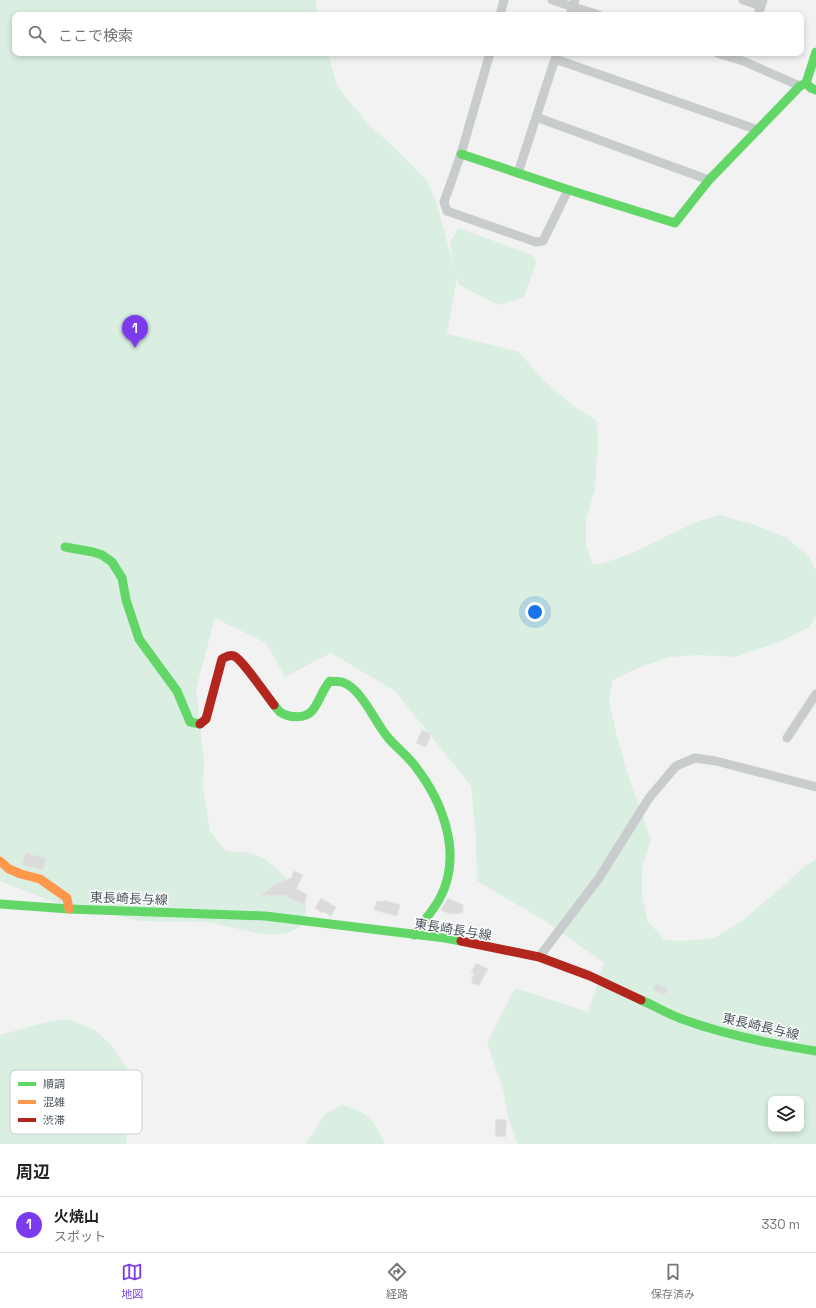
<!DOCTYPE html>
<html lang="ja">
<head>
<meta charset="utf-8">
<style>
	:root { --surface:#fff; --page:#f2f2f2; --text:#202124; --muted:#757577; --line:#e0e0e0; --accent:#7c3aed }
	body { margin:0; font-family:"Space Grotesk","Noto Sans JP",sans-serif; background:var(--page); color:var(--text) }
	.controls { position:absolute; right:12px; bottom:12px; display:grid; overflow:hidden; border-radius:8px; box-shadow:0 2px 6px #0003 }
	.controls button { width:36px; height:36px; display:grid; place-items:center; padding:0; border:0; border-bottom:1px solid var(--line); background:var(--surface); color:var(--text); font:20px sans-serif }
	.you { position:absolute; left:535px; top:612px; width:14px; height:14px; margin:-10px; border:3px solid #fff; border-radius:50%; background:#1a73e8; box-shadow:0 0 0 6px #1a73e833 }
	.badge { display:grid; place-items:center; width:26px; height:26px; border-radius:50%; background:var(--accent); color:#fff; font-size:13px; font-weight:700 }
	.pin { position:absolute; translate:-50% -33px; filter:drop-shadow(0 1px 2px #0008) }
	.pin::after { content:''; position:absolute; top:21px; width:14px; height:12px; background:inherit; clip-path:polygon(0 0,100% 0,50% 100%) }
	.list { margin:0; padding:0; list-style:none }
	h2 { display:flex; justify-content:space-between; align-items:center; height:52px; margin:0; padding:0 16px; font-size:17px }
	h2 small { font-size:13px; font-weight:400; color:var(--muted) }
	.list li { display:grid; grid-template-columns:26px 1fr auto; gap:12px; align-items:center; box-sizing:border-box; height:56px; padding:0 16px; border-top:1px solid var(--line) }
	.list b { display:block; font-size:15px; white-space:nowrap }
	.list p { margin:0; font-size:13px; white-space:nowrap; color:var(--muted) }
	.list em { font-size:13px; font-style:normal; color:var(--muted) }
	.icon { flex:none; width:22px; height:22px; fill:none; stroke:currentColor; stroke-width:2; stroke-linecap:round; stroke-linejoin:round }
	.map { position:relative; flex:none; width:816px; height:1144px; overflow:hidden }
	.search { position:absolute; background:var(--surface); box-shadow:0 2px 6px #0003; left:12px; right:12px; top:12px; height:44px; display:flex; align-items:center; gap:10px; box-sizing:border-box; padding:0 14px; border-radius:8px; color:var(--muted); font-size:15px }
	.sheet { height:108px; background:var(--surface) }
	nav { display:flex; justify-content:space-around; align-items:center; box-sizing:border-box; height:56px; border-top:1px solid var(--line); background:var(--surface); font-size:11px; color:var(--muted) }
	nav a { display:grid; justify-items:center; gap:2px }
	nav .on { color:var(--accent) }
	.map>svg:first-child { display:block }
	.green { fill:#daeee2; fill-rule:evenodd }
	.building { fill:#dbdbdc; stroke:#e4e4e4 }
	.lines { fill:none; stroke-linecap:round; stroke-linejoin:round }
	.street { stroke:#c9cccd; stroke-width:9 }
	.fast { stroke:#63d668; stroke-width:9 }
	.slow { stroke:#ff974d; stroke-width:9 }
	.jam { stroke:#b3261e; stroke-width:9 }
	.labels { text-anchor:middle; stroke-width:3; stroke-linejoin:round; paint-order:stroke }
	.street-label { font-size:13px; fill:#4b545c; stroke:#fff }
	.key { fill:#fff; stroke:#c9ccce; stroke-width:1 }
	.key-label { font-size:11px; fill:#4b545c }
</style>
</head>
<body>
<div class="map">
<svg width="816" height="1144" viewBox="0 0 816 1144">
	<rect width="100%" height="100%" fill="#f2f2f2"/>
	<!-- green -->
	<path class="green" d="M0 0H315L318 15H15V53H328L337 86 368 124 398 151 428 182 438 208 455 271 450 241 459 228 534 256 536 263 524 297 499 305 459 285 457 277 447 334 519 352 543 380 572 405 596 420 598 438 595 489 586 520V545L593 565 604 563 632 553 696 522 719 515 755 525 787 538 809 557 816 570V616L809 627 779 642 735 657 699 655 670 657 643 666 613 680 609 700 616 733 629 778 651 840 642 869V895L648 922 665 940 681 941 715 938 744 919 781 888 801 869 816 859V1144H519L517 1142 508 1118 503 1089 487 1043 515 988 588 1012 604 963 545 921 477 881 476 839 471 786 395 691 331 653 285 677 266 643 215 618 196 689 204 762 203 787 210 831 226 851C238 852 254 852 265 859 271 863 304 894 305 900 308 911 304 918 300 927L285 934H262L207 922 140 921 57 903 0 881ZM771 1099H801V1129H771Z
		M68 1019 95 1030 112 1046 126 1067 130 1077 127 1101 126 1140 127 1144H0V1035L43 1023Z
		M342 1105C350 1108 362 1111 368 1117 375 1123 381 1136 385 1144H306L325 1114Z"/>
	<!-- building -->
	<path class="building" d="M422 730 431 734 426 747 416 743Z
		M26 853 46 858 43 870 22 865Z
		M294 871 303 875 296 889 307 894 304 905 284 895 261 896 273 885 291 878Z
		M321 898 336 907 331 916 323 911 322 913 315 908Z
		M448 898 463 905V913L450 914 441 910Z
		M384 900 400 905 397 916 374 910 377 901 383 902Z
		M476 963 488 969 479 986 472 983 473 980 471 979 474 974 471 972Z
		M657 983 668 989 664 995 653 990Z
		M496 1119 507 1120 505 1137 495 1136Z"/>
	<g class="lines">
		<!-- street -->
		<path class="street" d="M552 0 599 15
			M743 0 761 6
			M500 15 504 0
			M570 15 575 0
			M758 15 763 0
			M490 53 461 154 444 202 447 211 536 242 543 241 568 190
			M717 53 743 61 800 86
			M536 117 709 180
			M518 173 555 59 758 130
			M787 738 816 694
			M539 957 599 878 649 798 676 766 695 758 716 761 816 787"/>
		<!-- fast -->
		<path class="fast" d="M806 83 811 88 816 90
			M461 154 566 189 675 223 709 180 800 86 806 83 816 52
			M65 547 93 552 102 555 112 562 122 578 126 600 139 639 177 691 190 722 200 724
			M274 705C276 707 278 710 280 712 289 718 305 719 312 711 319 703 322 690 330 681 334 682 338 681 342 682 361 688 374 720 386 735 394 746 406 754 415 766 443 802 463 854 440 898 433 911 422 923 414 935
			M0 904 69 909 265 916 445 938 461 941
			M641 1000C655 1006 668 1014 682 1019 725 1035 771 1044 816 1051"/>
		<!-- slow -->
		<path class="slow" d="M0 861 9 869 21 874 40 879 67 898 69 909"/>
		<!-- jam -->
		<path class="jam" d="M200 724 206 719 222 659C226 657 229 654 234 656 242 659 266 695 274 705
			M461 941 539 957 590 976 641 1000"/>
	</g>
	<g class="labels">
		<!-- street labels -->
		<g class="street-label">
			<text transform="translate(129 898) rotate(2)" y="5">東長崎長与線</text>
			<text transform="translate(453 929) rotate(9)" y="5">東長崎長与線</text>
			<text transform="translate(761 1026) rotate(13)" y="5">東長崎長与線</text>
		</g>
	</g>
	<!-- legend -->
	<rect x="10" y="1070" width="132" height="64" rx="6" class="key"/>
	<rect x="18" y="1082" width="18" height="4" fill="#63d668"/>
	<rect x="18" y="1100" width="18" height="4" fill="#ff974d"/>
	<rect x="18" y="1118" width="18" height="4" fill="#b3261e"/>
	<g class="key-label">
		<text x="43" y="1088">順調</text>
		<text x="43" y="1106">混雑</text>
		<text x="43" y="1124">渋滞</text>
	</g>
</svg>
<div class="controls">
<button><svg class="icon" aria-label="layers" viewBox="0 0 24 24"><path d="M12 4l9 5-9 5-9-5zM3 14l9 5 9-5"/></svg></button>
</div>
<div class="you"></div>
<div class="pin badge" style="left:135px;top:348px">1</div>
<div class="search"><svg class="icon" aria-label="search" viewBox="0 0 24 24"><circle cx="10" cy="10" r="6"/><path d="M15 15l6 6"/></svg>ここで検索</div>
</div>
<section class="sheet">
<h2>周辺<small></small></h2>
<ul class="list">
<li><span class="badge">1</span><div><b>火焼山</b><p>スポット</p></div><em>330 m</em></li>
</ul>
</section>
<nav>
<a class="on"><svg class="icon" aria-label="map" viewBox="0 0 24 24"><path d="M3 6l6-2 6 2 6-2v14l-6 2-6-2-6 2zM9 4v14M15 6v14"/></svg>地図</a>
<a><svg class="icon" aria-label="directions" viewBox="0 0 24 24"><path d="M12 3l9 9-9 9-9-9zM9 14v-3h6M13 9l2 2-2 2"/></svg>経路</a>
<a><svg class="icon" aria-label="saved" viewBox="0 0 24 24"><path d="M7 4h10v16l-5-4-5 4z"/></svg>保存済み</a>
</nav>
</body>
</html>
